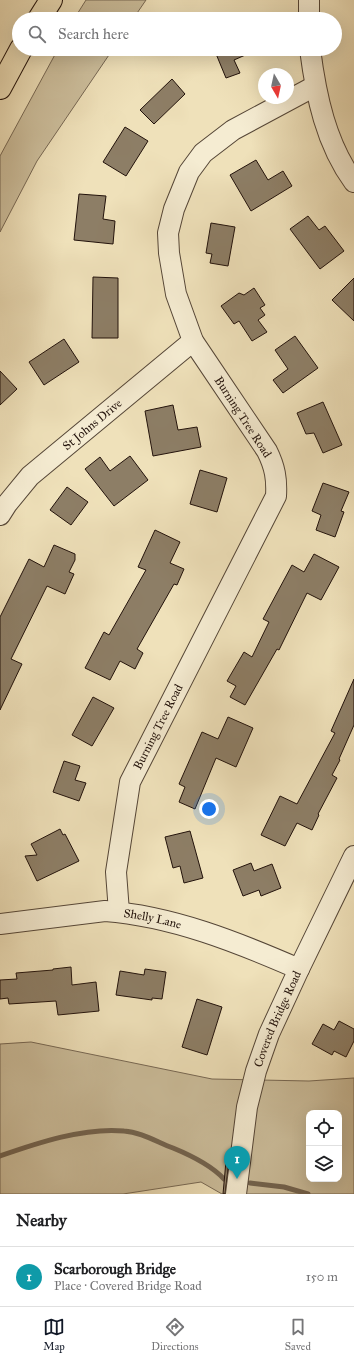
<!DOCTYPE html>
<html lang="en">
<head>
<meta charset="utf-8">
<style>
	:root { --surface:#fff; --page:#f6f6f6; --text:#202124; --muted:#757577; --line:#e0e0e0; --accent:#111827 }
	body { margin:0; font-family:"IM FELL Great Primer",serif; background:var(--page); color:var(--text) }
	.controls { position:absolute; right:12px; bottom:12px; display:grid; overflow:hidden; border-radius:8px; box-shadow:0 4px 16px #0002 }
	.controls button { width:36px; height:36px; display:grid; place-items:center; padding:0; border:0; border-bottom:1px solid var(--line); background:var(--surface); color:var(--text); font:20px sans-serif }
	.compass { position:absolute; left:258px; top:68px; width:36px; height:36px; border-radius:50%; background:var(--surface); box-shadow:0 4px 16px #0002; rotate:171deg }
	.you { position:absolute; left:209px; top:809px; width:14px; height:14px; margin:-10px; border:3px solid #fff; border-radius:50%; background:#1a73e8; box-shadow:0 0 0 6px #1a73e833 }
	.badge { display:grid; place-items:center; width:26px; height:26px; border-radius:50%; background:var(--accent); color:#fff; font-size:13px; font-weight:700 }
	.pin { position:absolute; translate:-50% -33px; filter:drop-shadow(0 1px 2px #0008) }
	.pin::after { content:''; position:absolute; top:21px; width:14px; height:12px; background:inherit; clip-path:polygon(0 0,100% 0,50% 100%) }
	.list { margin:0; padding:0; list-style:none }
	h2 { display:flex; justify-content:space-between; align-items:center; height:52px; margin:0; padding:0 16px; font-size:17px }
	h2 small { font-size:13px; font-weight:400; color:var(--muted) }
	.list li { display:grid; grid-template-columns:26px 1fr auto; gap:12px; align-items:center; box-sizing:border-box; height:60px; padding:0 16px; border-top:1px solid var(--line) }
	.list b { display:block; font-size:15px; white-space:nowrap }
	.list p { margin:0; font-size:13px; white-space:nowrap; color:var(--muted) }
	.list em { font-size:13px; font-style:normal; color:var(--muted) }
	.icon { flex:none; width:22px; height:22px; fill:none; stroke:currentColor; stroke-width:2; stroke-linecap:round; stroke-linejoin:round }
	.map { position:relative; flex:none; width:354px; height:1194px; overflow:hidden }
	.search { position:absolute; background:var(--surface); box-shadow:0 4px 16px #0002; left:12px; right:12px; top:12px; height:44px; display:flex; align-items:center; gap:10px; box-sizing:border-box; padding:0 14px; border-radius:22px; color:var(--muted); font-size:15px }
	.sheet { height:112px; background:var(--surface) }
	nav { display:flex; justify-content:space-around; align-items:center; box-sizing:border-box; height:56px; border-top:1px solid var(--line); background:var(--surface); font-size:11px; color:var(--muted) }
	nav a { display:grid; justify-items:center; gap:2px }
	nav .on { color:var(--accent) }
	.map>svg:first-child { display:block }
	.green { fill:#ccbe9c; stroke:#776854; fill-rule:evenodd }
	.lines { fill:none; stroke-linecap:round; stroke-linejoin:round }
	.stream { stroke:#736450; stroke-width:5 }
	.building { fill:#8d7e66; stroke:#22120b }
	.street-casing { stroke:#554637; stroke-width:22 }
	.highway-casing { stroke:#22120b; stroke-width:24 }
	.street { stroke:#f5ecd2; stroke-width:20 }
	.highway { stroke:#efe1ba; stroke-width:22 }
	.labels { text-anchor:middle; stroke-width:4; stroke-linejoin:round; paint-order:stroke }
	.street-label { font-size:12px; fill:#22120b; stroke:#f5ecd2 }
</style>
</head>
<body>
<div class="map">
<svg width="354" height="1194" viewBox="0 0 354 1194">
	<rect width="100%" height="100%" fill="#efe1ba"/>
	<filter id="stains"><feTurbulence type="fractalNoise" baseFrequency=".005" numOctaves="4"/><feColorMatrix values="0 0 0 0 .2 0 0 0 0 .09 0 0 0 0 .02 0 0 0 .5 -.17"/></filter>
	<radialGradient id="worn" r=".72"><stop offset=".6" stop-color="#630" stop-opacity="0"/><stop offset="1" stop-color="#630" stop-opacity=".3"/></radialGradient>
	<!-- green -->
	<path class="green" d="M86 0H146L133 19H74Z
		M58 49H113L37 161 0 232V156Z
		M31 1042 212 1079 309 1081 354 1078V1194H222L201 1182 123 1194H0V1044ZM309 1113H339V1179H309Z"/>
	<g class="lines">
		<!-- stream -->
		<path class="stream" d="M0 1156C37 1143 85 1127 124 1131 141 1132 157 1142 173 1148 190 1155 211 1165 224 1179
			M250 1183 284 1187 308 1194"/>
	</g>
	<!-- building -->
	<path class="building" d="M214 49H259L234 60 240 73 226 78Z
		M172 79 185 94 154 124 140 110Z
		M125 127 148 141 126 176 103 162Z
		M256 160 268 180 283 171 292 186 251 211 230 175Z
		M79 194 106 196 103 219 115 221 113 244 74 240Z
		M308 216 319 230 325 226 344 251 320 269 290 229Z
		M211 223 235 227 228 266 210 263 212 254 206 253Z
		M93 277 118 278V338H92Z
		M354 278V321L332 300Z
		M254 288 265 305 260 308 265 315 258 320 267 332 252 341 239 321 234 324 221 306 239 293 244 295Z
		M295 336 318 368 283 393 273 380 288 369 275 350Z
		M64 339 79 362 44 385 29 362Z
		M0 371 17 389 0 405Z
		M323 402 342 445 323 453 314 433 306 434 297 413Z
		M173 405 178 430 197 427 201 447 153 456 145 411Z
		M130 456 148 480 114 506 85 469 100 457 110 471Z
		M200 470 227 478 217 512 190 504Z
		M323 483 349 492 341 511 344 512 335 537 316 530 321 515 312 511Z
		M67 487 88 502 71 525 50 510Z
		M155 530 180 542 170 563 184 569 177 585 174 584 137 649 143 653 135 669 120 661 110 680 85 668 104 632 109 635 146 570 138 567Z
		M54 545 75 554V560L69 572 74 574 65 594 47 586 11 659 22 664 0 710V617L29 559 44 567Z
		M314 554 339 567 321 600 307 593 279 650 277 649 245 705 230 697 236 686 227 681 244 652 252 657 269 622 263 619 292 565 304 572Z
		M354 679V725L339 759 340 760 332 775 337 778 318 814 319 815 312 830 297 823 285 846 261 835 280 796 297 804 335 733 331 731Z
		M93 697 114 708 92 746 72 735Z
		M228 717 253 728 236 767 216 758 195 809 179 802 185 787 179 784 202 732 218 739Z
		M64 761 80 766 75 780 86 783 79 801 53 792Z
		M60 829 63 835 65 834 79 861 37 881 25 856 37 855 31 844Z
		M190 831 203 878 184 883 180 866 173 868 165 837Z
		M251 863 254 871 272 864 281 888 261 896 259 890 243 896 233 870Z
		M71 967 72 985 96 982 99 1011 58 1015 56 1001 9 1004 8 998 0 999V980L17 979 16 973 53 970V969Z
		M145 969 166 972 162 999 152 998V1000L116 995 120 971 144 975Z
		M197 999 222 1007 207 1055 182 1047Z
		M339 1021 354 1029V1041L346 1057 334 1051 332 1055 312 1044 323 1024 334 1030Z
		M226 1161H229L225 1194H223Z"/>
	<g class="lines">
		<!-- street casing -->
		<g class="street-casing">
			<g id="street">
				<path d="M309 19V0"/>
				<path d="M310 49C316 96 326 144 354 182"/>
				<path id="s1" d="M0 515 7 504 30 476 193 341"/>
				<path id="s2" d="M119 912 116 872 130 782 276 496C277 479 275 467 267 451L193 341 176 294 169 253 168 233 174 209 189 172 203 153 233 130 315 86"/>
				<path id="s3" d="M0 924 105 911C172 916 237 942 299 969"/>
				<path id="s4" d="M236 1194 247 1107 256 1071 269 1034 299 969 354 856"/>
			</g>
		</g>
		<!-- highway casing -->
		<g class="highway-casing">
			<path id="highway" d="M39 19 51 0
				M0 88 21 49"/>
		</g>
		<!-- street -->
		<use href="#street" class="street"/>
		<!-- highway -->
		<use href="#highway" class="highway"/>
	</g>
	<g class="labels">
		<!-- street labels -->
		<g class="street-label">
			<text transform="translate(243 417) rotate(57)" y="4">Burning Tree Road</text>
			<text dy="4" stroke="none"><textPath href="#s1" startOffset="130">St Johns Drive</textPath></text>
			<text dy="4" stroke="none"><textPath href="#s2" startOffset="193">Burning Tree Road</textPath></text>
			<text dy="4" stroke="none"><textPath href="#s3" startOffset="154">Shelly Lane</textPath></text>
			<text dy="4" stroke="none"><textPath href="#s4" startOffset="181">Covered Bridge Road</textPath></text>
		</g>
	</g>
	<rect width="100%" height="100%" filter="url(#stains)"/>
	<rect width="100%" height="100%" fill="url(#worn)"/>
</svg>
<div class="controls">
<button><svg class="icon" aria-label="locate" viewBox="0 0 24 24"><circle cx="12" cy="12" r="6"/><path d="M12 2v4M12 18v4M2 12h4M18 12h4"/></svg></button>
<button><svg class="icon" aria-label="layers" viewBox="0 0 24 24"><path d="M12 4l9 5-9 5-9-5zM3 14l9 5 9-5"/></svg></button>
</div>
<svg class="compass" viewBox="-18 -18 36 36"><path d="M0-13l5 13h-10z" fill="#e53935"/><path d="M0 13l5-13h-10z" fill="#757577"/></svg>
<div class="you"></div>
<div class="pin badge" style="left:237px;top:1179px;background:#0f9aa8">1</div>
<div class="search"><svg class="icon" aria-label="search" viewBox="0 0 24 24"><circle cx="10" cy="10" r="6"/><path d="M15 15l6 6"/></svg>Search here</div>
</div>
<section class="sheet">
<h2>Nearby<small></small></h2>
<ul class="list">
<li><span class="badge" style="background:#0f9aa8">1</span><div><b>Scarborough Bridge</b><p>Place · Covered Bridge Road</p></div><em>150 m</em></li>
</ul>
</section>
<nav>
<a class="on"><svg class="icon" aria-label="map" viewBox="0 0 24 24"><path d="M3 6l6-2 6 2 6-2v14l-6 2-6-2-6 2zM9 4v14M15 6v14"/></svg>Map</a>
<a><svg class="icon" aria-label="directions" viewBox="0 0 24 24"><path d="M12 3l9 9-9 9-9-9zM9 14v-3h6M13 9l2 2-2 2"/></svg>Directions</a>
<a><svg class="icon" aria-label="saved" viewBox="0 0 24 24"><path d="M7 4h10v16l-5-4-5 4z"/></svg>Saved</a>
</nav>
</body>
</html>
